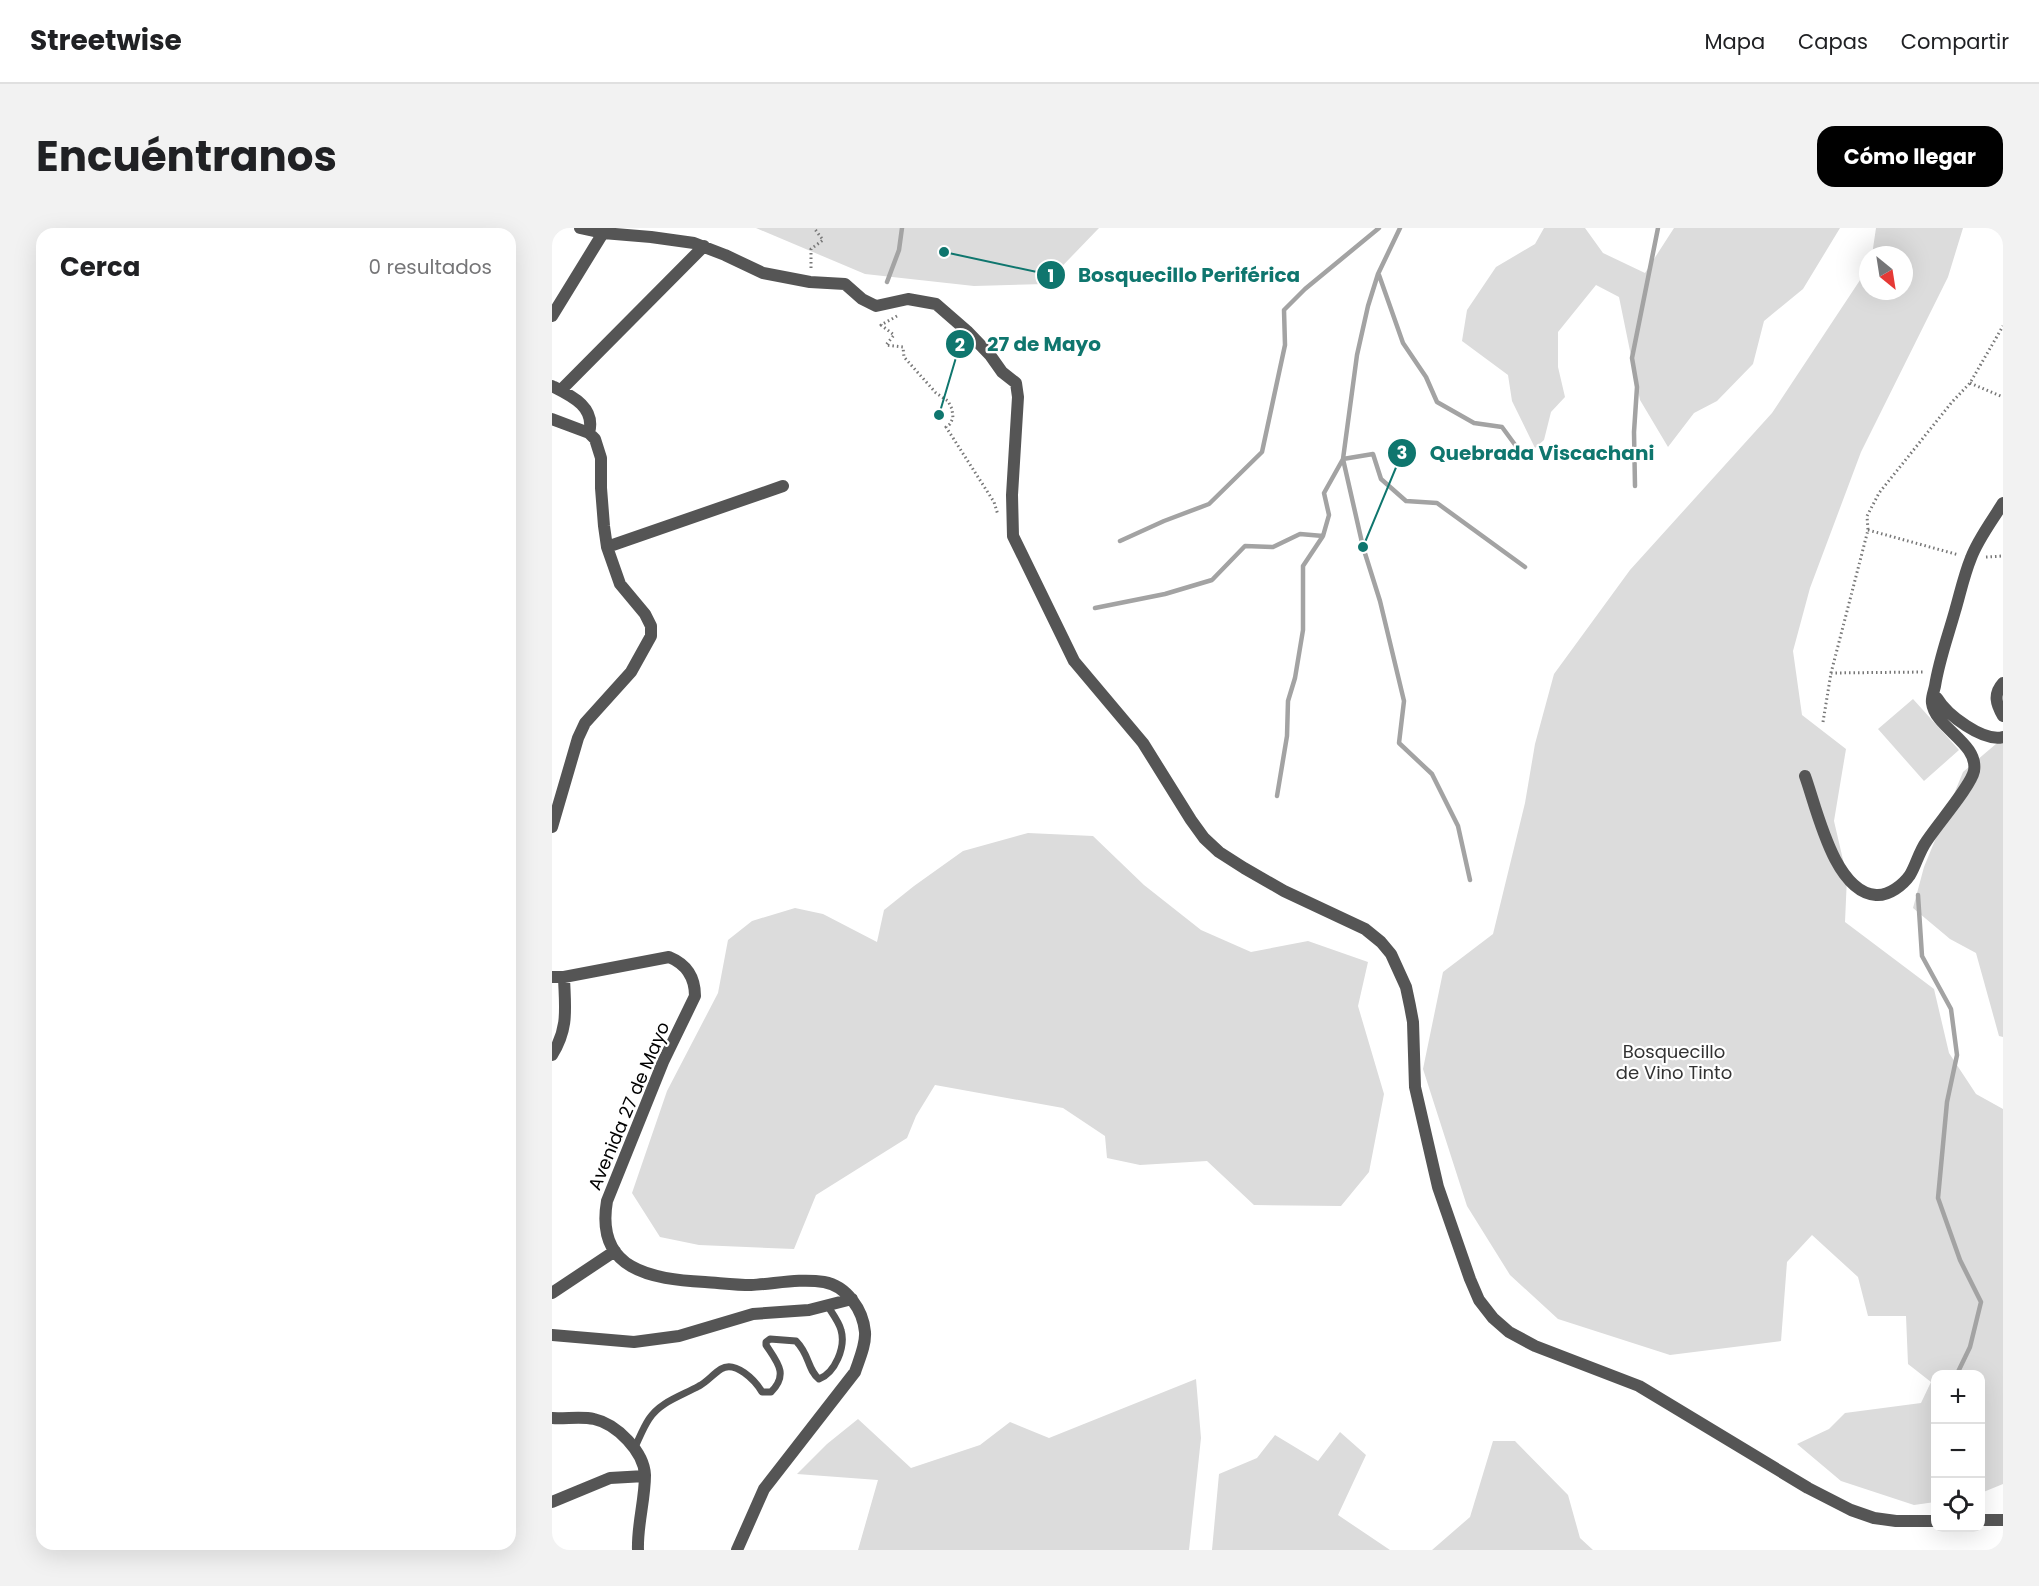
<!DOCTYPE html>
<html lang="es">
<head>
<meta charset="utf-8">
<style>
	:root { --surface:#fff; --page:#f2f2f2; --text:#202124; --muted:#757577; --line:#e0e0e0; --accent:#000 }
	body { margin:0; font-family:Poppins,sans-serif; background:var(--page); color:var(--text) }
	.controls { position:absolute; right:18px; bottom:18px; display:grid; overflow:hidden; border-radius:12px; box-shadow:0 6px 24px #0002 }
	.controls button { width:54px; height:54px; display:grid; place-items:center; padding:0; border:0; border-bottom:2px solid var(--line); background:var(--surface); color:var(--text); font:30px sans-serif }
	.compass { position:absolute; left:1307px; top:18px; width:54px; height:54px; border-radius:50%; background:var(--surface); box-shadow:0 6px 24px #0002; rotate:150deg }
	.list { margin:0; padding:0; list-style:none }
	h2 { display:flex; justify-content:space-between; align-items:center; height:78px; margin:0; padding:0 24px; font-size:26px }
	h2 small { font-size:20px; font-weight:400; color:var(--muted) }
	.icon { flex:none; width:33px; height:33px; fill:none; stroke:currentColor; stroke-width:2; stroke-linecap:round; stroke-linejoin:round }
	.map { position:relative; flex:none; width:1451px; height:1322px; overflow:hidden; border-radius:18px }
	header { display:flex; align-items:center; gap:36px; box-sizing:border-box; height:84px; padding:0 30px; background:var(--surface); border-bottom:2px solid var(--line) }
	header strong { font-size:28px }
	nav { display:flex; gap:33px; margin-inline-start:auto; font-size:21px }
	.intro { display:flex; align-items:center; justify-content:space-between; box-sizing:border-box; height:144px; padding:0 36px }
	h1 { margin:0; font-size:42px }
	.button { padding:15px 27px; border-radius:18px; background:var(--accent); color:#fff; font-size:21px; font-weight:700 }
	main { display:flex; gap:36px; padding:0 36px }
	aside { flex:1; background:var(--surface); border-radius:18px; box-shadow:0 6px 24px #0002 }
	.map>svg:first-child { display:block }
	.green { fill:#dcdcdc }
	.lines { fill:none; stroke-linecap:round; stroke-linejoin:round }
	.stream { stroke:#a3a3a3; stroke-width:4.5 }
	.path { stroke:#777; stroke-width:3; stroke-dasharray:1.5 3; stroke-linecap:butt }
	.service { stroke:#555; stroke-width:7 }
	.minor { stroke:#555; stroke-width:12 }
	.labels { text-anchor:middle; stroke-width:4.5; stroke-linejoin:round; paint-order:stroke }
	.park-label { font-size:18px; fill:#333; stroke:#fff }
	.street-label { font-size:18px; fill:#000; stroke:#fff }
	.leader { fill:none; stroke:#0f766e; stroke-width:2 }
	.callout-dot { fill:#0f766e; stroke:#fff; stroke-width:2 }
	.mark-label { font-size:18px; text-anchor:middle; font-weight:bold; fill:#fff }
	.callout-label { font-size:20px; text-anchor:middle; font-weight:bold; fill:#0f766e; stroke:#fff; stroke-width:4.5; stroke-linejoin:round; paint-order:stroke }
</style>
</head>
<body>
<header>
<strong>Streetwise</strong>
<nav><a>Mapa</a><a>Capas</a><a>Compartir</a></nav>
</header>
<div class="intro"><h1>Encuéntranos</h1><a class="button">Cómo llegar</a></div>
<main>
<aside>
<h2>Cerca<small>0 resultados</small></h2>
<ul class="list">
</ul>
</aside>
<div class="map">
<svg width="1451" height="1322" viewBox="0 0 1451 1322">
	<rect width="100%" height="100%" fill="#fff"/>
	<!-- green -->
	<path class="green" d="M204 0H547L493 56 422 58 313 46Z
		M992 0H1033L1051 25 1093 45 1122 0H1288L1251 61 1212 93 1201 136 1165 173 1142 185 1116 219 1088 172 1067 69 1044 57 1006 104V139L1013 169 999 184 992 212 983 220 960 173 956 147 910 113 915 82 944 39 983 16Z
		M1324 0H1411L1396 49 1309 224 1258 360 1241 423 1250 487 1294 521 1282 593 1295 649 1293 694 1382 761 1397 825 1424 866 1451 881V1256L1429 1265 1428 1146H1384L1383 1274 1362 1277 1289 1253 1245 1216 1277 1201 1293 1185 1369 1175 1379 1154 1356 1136 1354 1088H1316L1306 1049 1260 1007 1235 1034 1229 1113 1118 1127 1006 1091 958 1047 915 978 871 841 891 744 941 706 973 575 983 516 1002 446 1078 342 1220 185 1316 40V63H1352V27H1320Z
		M1361 471 1407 522 1372 553 1326 501Z
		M1451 510V809L1447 808 1424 725 1398 711 1361 680 1372 639 1411 544Z
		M476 605 541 608 592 657 649 702 699 724 756 713 816 734 806 778 832 866 817 944 789 978 702 977 655 933 588 937 555 930 553 908 511 880 383 857 364 888 355 910 264 967 242 1021 147 1017 108 1009 80 965 115 863 166 765 176 712 200 693 243 680 271 686 325 714 332 682 362 658 411 623Z
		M644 1151 649 1210 637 1322H306L326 1252 245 1246 275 1216 306 1191 359 1240 428 1217 458 1194 497 1210Z
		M788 1204 814 1227 786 1287 838 1322H660L667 1246 705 1230 723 1207 766 1233Z
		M941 1213H963L1016 1267 1028 1310 1041 1322H880L918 1289Z"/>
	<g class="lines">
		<!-- stream -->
		<path class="stream" d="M848 0 826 46 816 78 805 127 791 231 811 319 828 373 852 473 847 515 880 546 906 598 918 652
			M827 47 851 115 874 149 885 174 922 195 950 199 972 229
			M335 54 347 22 350 0
			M1083 258 1082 204 1085 159 1080 130 1106 0
			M568 313 612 293 657 276 710 224 733 117 732 82 753 61 827 0
			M543 380 613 366 660 352 693 318 721 319 748 306 771 308
			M725 568 735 508 736 473 743 450 751 402V338L771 308 777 287 772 265 791 231 821 226 829 251 854 273 885 275 973 339
			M1366 667 1370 728 1399 781 1405 827 1395 874 1386 970 1408 1032 1429 1074 1418 1119 1405 1146"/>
		<!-- path -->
		<path class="path" d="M259 40V21L271 12 262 0
			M345 88 329 97 342 107 334 117 351 119 352 129 384 165 396 173 400 181 401 190 398 196 394 199 442 274 446 287
			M1418 155 1451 169
			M1316 302 1407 327
			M1434 329 1451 328
			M1279 445 1372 444
			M1271 494 1279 445 1316 302 1315 288 1327 265 1400 174 1418 155 1451 98"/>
		<!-- service -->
		<path class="service" d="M82 1221C87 1211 91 1200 97 1191 108 1174 129 1168 147 1158 155 1154 161 1146 169 1141 183 1132 203 1152 210 1164H219C237 1146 225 1134 214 1117V1114L218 1111 244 1113C258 1127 255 1141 267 1151 283 1145 294 1119 289 1102 287 1094 280 1085 275 1077"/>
		<!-- minor -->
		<path class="minor" d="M28 0 51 5 99 9 142 15 173 27 211 45 258 54 293 56 310 71 324 78 356 71 384 76 415 103 438 127 450 144 464 155 466 169 460 267 461 308 522 433 591 515 639 592 652 610 667 624 692 640 732 663 813 701 829 714 839 726 854 759 858 778 861 794 863 859 886 959 918 1051 927 1072 941 1090 957 1104 983 1118 1087 1158 1256 1260 1299 1282 1322 1290 1344 1293H1384
			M0 1 1 0
			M0 88 51 5
			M0 158C20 168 44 179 37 205
			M9 162 152 18
			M0 191 37 205 43 211 49 230V260L52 298 55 319 68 356 93 386 99 398V408L79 444 33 495 26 510 0 599
			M55 319 231 258
			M1451 455C1441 466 1444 476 1451 488
			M1385 470C1395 487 1431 514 1451 509
			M1253 548C1265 581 1282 664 1324 667 1337 668 1351 657 1358 647 1364 637 1367 624 1374 614 1384 598 1419 558 1422 543 1427 515 1383 500 1380 475 1379 470 1382 463 1383 458 1387 432 1396 408 1403 383 1408 366 1412 347 1419 330 1426 311 1440 293 1451 275
			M0 749H12L117 729C134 736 143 749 143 768L111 834 55 973C43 1042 99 1051 153 1054 168 1055 184 1057 199 1057 222 1056 248 1050 272 1054 295 1058 311 1082 313 1104 314 1117 307 1132 303 1144L212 1261 185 1322
			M0 827C17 800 13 780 12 749
			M0 1065 63 1023
			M0 1107 82 1114 127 1108 201 1086 257 1082 300 1071
			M0 1190C13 1191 30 1188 42 1191 65 1196 92 1224 93 1247 93 1272 85 1297 86 1322
			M0 1274 58 1250 93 1248
			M1428 1292H1451"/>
	</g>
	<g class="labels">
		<!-- park labels -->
		<g class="park-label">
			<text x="1122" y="830">Bosquecillo<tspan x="1122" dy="21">de Vino Tinto</tspan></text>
		</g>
		<!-- street labels -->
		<g class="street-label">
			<text transform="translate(77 878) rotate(-67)" y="6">Avenida 27 de Mayo</text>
		</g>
	</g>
	<!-- callouts -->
	<path class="leader" d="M392 24L499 47M387 187L408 116M811 319L850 225"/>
	<g class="callout-dot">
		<circle cx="392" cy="24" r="6"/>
		<circle cx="387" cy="187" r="6"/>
		<circle cx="811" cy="319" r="6"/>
		<circle cx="499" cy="47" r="15"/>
		<circle cx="408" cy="116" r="15"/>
		<circle cx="850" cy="225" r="15"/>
	</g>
	<g class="mark-label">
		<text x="499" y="54">1</text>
		<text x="408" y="123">2</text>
		<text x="850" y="231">3</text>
	</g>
	<g class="callout-label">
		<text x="637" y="54">Bosquecillo Periférica</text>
		<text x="492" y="123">27 de Mayo</text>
		<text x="990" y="232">Quebrada Viscachani</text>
	</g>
</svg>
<div class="controls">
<button>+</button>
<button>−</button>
<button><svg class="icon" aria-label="locate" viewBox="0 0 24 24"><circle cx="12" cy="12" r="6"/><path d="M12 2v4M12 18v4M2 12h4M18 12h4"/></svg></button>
</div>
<svg class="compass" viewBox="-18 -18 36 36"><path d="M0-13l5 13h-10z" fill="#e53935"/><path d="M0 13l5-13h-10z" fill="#757577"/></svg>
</div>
</main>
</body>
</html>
